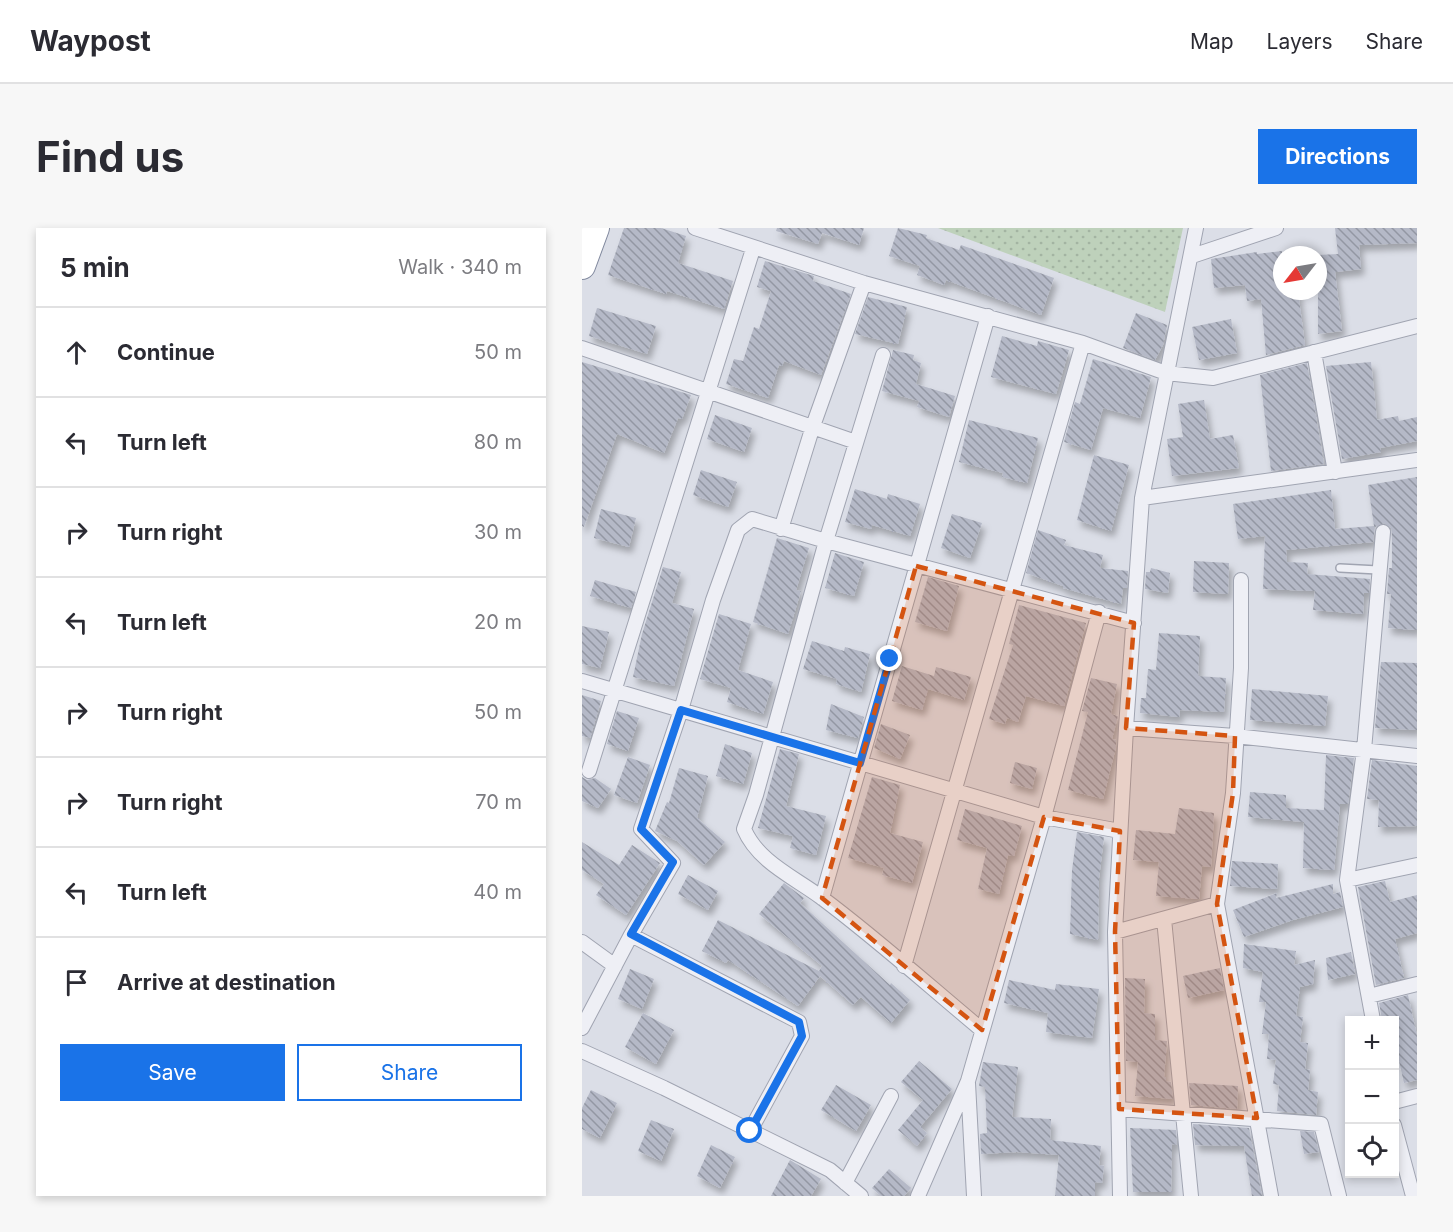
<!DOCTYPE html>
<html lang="en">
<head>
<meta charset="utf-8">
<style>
	:root { --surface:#fff; --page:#f7f7f7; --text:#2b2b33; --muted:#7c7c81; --line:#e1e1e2; --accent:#1a73e8 }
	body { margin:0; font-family:Inter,sans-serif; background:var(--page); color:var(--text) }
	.controls { position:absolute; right:18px; bottom:18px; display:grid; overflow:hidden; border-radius:0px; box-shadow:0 3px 9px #0003 }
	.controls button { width:54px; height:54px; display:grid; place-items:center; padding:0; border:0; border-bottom:2px solid var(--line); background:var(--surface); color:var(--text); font:30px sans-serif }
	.compass { position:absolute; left:691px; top:18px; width:54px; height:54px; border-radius:50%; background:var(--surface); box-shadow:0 3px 9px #0003; rotate:239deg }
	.stop { position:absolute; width:18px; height:18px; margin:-14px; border:4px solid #1a73e8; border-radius:50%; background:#fff }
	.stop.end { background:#1a73e8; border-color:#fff; box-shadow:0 2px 6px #0008 }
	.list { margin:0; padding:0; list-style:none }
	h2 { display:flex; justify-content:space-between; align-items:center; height:78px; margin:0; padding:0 24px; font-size:26px }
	h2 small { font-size:20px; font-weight:400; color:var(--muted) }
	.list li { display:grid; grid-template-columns:39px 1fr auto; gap:18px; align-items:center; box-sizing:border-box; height:90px; padding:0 24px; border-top:2px solid var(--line) }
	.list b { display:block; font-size:22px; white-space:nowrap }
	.list em { font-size:20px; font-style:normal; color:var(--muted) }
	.actions { display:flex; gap:12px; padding:18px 24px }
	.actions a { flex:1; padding:14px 0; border:2px solid var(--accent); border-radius:0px; text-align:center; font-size:21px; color:var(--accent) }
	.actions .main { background:var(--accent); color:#fff }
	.icon { flex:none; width:33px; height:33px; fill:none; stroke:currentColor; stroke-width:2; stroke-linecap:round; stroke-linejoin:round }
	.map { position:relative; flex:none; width:835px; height:968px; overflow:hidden; border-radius:0px }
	header { display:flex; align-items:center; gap:36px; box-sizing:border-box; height:84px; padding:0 30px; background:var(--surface); border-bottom:2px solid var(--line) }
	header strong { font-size:28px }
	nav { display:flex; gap:33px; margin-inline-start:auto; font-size:21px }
	.intro { display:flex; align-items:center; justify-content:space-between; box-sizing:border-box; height:144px; padding:0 36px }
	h1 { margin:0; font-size:42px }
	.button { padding:15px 27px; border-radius:0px; background:var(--accent); color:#fff; font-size:21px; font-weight:700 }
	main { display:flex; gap:36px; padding:0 36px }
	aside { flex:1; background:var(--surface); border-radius:0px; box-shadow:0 3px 9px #0003 }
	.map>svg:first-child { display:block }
	.grass { fill:url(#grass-dots) }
	.building { fill:url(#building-back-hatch); filter:url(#shadow) }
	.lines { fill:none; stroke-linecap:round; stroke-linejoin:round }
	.lane-casing { stroke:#a0a4b1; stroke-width:10 }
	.street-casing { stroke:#a0a4b1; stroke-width:16 }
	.highway-casing { stroke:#81899e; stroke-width:28 }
	.lane { stroke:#eeeff5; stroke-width:7 }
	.street { stroke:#eeeff5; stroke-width:14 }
	.highway { stroke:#fff; stroke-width:26 }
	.route { stroke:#1a73e8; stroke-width:8 }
	.marked { fill:#d45411; fill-opacity:0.2; stroke:#d45411; stroke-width:4.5; stroke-dasharray:12 8; stroke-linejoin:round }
</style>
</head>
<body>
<header>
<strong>Waypost</strong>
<nav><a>Map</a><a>Layers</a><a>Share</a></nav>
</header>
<div class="intro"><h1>Find us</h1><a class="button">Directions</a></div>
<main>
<aside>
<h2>5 min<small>Walk · 340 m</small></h2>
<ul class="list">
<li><svg class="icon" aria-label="ahead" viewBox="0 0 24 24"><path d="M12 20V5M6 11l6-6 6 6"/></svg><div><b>Continue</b></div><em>50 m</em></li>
<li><svg class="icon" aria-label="left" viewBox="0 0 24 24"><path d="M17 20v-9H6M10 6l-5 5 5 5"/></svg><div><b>Turn left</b></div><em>80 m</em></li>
<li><svg class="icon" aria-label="right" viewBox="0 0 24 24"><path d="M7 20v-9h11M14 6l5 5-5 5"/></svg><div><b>Turn right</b></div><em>30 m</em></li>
<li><svg class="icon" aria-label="left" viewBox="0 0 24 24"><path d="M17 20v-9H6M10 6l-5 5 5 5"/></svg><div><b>Turn left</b></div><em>20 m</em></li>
<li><svg class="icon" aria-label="right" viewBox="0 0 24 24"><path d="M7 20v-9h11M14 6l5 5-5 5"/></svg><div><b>Turn right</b></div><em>50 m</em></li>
<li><svg class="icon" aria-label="right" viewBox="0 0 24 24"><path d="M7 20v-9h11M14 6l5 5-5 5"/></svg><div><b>Turn right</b></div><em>70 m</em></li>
<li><svg class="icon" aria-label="left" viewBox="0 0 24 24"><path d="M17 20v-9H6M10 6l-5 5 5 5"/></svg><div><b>Turn left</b></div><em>40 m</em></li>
<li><svg class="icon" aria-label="arrive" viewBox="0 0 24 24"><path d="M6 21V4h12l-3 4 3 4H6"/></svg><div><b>Arrive at destination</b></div></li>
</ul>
<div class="actions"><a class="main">Save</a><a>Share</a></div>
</aside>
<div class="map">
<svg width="835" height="968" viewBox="0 0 835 968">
	<defs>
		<pattern id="grass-dots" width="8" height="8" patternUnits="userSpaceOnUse" patternTransform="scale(1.5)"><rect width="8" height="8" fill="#bed1bb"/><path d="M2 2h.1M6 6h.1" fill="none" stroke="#a3b4a2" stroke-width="1.8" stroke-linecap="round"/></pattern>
		<pattern id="building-back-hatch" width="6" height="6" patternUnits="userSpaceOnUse" patternTransform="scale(1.5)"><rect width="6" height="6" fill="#b5b9c7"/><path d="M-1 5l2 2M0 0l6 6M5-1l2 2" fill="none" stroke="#9397a3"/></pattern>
		<filter id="shadow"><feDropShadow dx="3.5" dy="6" stdDeviation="3" flood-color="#0004"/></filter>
	</defs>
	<rect width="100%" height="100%" fill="#dbdee7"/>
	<!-- grass -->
	<path class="grass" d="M356 0H601L583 84Z"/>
	<!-- building -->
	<path class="building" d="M42 0H79L104 8 96 35 151 53 142 81 85 63 84 66 26 47Z
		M195 0H282L277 17 240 5 236 16 194 3Z
		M316 0 345 7 344 10 377 22 379 17 472 50 459 87 364 52 362 57 335 47 338 38 307 28Z
		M753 0H835V15L777 17 779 41 753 44 760 103 736 106V27L756 26Z
		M700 23V63H716L723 117 684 127 679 71 665 73 663 57 632 60 629 31 675 24V26Z
		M183 33 232 48 231 53 269 66 239 147 202 133 200 138 197 137 186 170 144 156 152 131 161 133 172 99 177 101 189 63 175 59Z
		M286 69 325 79 316 116 273 106Z
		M15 80 74 98 65 126 7 108Z
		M554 85 585 97 581 117 573 132 541 120Z
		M649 91 655 125 617 132 610 99Z
		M420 108 455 118 456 113 487 122 474 166 409 149Z
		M311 122 332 127 331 132 339 135 334 156 373 168 367 189 335 179 337 173 300 163Z
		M511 131 569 149 558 190 521 180 509 222 482 214 493 174 498 176Z
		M0 134 109 167 100 191 96 190 82 225 35 206 2 299 0 298Z
		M789 134 795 192 816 188 817 193 835 189V213L798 220 799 224 760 231 744 138Z
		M725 135 742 236 689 243 678 147Z
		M622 172 628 211 651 207 657 240 590 248 585 211 601 209 596 176Z
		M133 187 170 200 162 224 125 211Z
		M387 192 456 210 445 255 420 249 421 245 377 234Z
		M512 227 547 237 529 303 495 292Z
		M119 242 155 254 146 279 111 267Z
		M835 249V402L806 400 809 366H805L807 340H810V305L809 300 802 295 793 299 791 314 704 322 705 334 726 335 725 346 788 351 787 365H782L781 386 731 382 733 363 681 361 683 308 656 311 651 276 749 262 753 301 792 298 786 257Z
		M273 261 305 271 306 266 338 276 328 308 290 297 289 301 263 294Z
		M19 281 54 290 47 319 12 310Z
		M370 286 400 295 388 330 359 320Z
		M456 302 484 312 482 317 521 327 518 340 546 343 545 360H541L539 376 481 360V358L444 345Z
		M195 310 227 320 214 362 219 363 206 406 171 394Z
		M253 325 282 334 272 368 243 360Z
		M612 333 647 335 646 366 611 364Z
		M81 339 99 344 90 375 112 381 92 458 51 449 60 406Z
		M569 340 588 345 586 365 563 361 564 344H568Z
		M346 349 377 358 365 403 333 394Z
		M13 352 54 364 49 380 8 368Z
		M437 377 504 395 482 478 444 468 436 494 425 490 423 496 407 491 431 417 427 416Z
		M137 386 169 396 156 442 191 454 181 486 145 474 149 460 118 451Z
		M0 398 27 404 18 440 0 436Z
		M577 405 618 408 616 448 644 450 642 484 598 482 597 489 558 485 559 470H564L566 441 574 442Z
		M230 413 262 423 263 419 288 426 279 464 254 456 255 451 221 441Z
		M799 434 835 435V502L793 500Z
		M320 438 352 448 354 439 389 449 382 472 346 461 340 482 310 473Z
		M509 450 535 456 529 486 536 488 530 511 534 512V519L521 571 486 562 506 484 500 483Z
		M670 461 746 468 743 498 668 492Z
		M0 467 19 473 8 510 0 508Z
		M249 476 282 489 276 510 244 502Z
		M35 483 57 490 46 523 25 516Z
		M299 496 328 507 318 531 292 520Z
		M143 516 170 525 161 556 134 548Z
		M198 521 217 526 204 578 244 588 234 627 208 620 211 608 176 600Z
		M744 527 772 530 766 576H758L752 642 721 640 722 594 666 589 668 564 704 567V580L742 582Z
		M46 529 68 537 55 575 32 567Z
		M790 532 835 538V598L796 599 797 572 785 571Z
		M433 534 455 540 450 561 428 555Z
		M97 540 126 548 115 590 143 614 122 637 95 613 73 603 85 574 87 575Z
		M0 549 5 552 13 550 29 561 16 580 0 573Z
		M290 549 318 557 308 605 341 614 330 655 300 647 302 640 266 630Z
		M597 580 632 585 629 639 620 638 617 671 574 668 577 634 551 632 554 602 593 606Z
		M383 581 440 598 432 628 426 627 417 666 396 661 405 620 375 612Z
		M495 604 522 609 517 650 516 712 488 706 490 642Z
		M0 614 37 637 50 617 78 635 44 687 14 667 22 656 0 642Z
		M650 633 696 636 695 661 648 658Z
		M106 647 136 663 126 682 96 666Z
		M803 653 808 674 835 667V705L813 711 822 750 794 757 776 659Z
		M202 655 222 670 218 675 308 757 309 755 328 772 309 795 279 769 271 777 238 748 216 778 146 732 144 735 120 723 136 692 237 743 240 738 177 686Z
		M751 656V666L758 664 761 679 711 692 662 709 651 682 695 665 694 670Z
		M662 716 714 723 712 737 733 732 731 756 718 759 714 788 721 789 718 814 726 815 723 841 728 842 726 862 736 864 734 887 695 883 697 857 691 856 694 832 685 831 687 806H680L684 774H677L681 744 661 740Z
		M769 724 773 746 746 752 744 730Z
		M638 740 642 762 606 770 601 748Z
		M48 741 72 751 60 781 36 771Z
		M543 750 563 751 562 785 573 786V812L585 813 582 849H584V853L589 854 591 871 553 868 556 834 544 833Z
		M427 752 473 762 474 756 517 761 510 810 464 804 466 785 422 775Z
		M826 767 835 808V852L822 855 813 815V792H800L797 775Z
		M61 785 92 802 74 836 43 819Z
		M337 833 370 861 338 899 345 905 335 918 316 902 341 872 319 854Z
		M401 834 436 839 430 889 469 891 468 912 519 918 517 937 522 938 520 955 513 954V968H473L477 927 435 924 399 926 398 906 405 905 403 859 397 858Z
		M607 855 656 858 655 881 609 877Z
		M254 857 289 877 274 903 239 882Z
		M9 862 35 875 18 910 0 901V880Z
		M69 892 92 901 79 933 56 923Z
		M611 896 667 900 680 968H670L662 918 613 917Z
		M548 900 594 902 595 917 590 916 589 964H551Z
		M718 903 732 904 737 924 722 926Z
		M129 917 153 929 138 960 115 948Z
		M208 932 239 951 229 968H189Z
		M307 941 329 960 322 968H299L290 960Z"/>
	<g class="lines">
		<!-- lane casing -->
		<g class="lane-casing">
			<path id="lane" d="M758 340 796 342"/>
		</g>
		<!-- street casing -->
		<g class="street-casing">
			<path id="street" d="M113 0 282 55 501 115 584 145 631 150 835 98
				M610 28 694 0
				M0 120 274 214
				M732 124 753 244
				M560 270 835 232
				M199 301 231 198 282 55
				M659 352V440L651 565 635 676 689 968
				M0 453 462 589 538 603
				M544 500 653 508 835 528
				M7 543 171 21
				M765 652 835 637
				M240 670 406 88
				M582 691 609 968
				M533 704 635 676
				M49 707 217 794 220 808 168 903
				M0 714 33 738
				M322 738 501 115
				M787 768 835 756
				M791 792 765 652 782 522 801 304
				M0 800 49 707 91 635 59 601 99 482 131 372 156 302 170 291 244 313 301 127
				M400 802C347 758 295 711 240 670 212 649 176 634 162 601L174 567 244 313 552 395
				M0 823 82 860 248 942 279 968
				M386 855 392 968
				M812 874 835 868
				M537 881 739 896 757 968
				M812 897 831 968
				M263 955 309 868
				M336 968 386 853 462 589 517 384
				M538 968 533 704 544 500 560 270 614 0"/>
		</g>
		<!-- highway casing -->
		<g class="highway-casing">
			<path id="highway" d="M0 38 14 0"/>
		</g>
		<!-- lane -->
		<use href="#lane" class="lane"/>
		<!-- street -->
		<use href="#street" class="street"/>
		<!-- highway -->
		<use href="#highway" class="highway"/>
	</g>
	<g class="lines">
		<!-- route -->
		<path class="route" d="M168 903 220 808 217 794 49 706 91 634 59 601 99 482 278 535 308 431"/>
	</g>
	<!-- marked area -->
	<path class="marked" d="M334 338 552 395 544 500 653 508 651 565 635 676 675 890 537 881 533 704 538 603 462 589 400 802 240 670Z"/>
</svg>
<div class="controls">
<button>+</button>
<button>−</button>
<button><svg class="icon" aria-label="locate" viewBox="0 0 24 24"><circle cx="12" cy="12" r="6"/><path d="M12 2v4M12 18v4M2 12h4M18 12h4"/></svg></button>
</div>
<svg class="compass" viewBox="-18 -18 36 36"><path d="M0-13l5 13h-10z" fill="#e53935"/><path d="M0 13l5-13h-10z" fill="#7c7c81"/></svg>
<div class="stop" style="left:168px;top:903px"></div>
<div class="stop end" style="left:308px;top:431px"></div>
</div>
</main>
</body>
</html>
